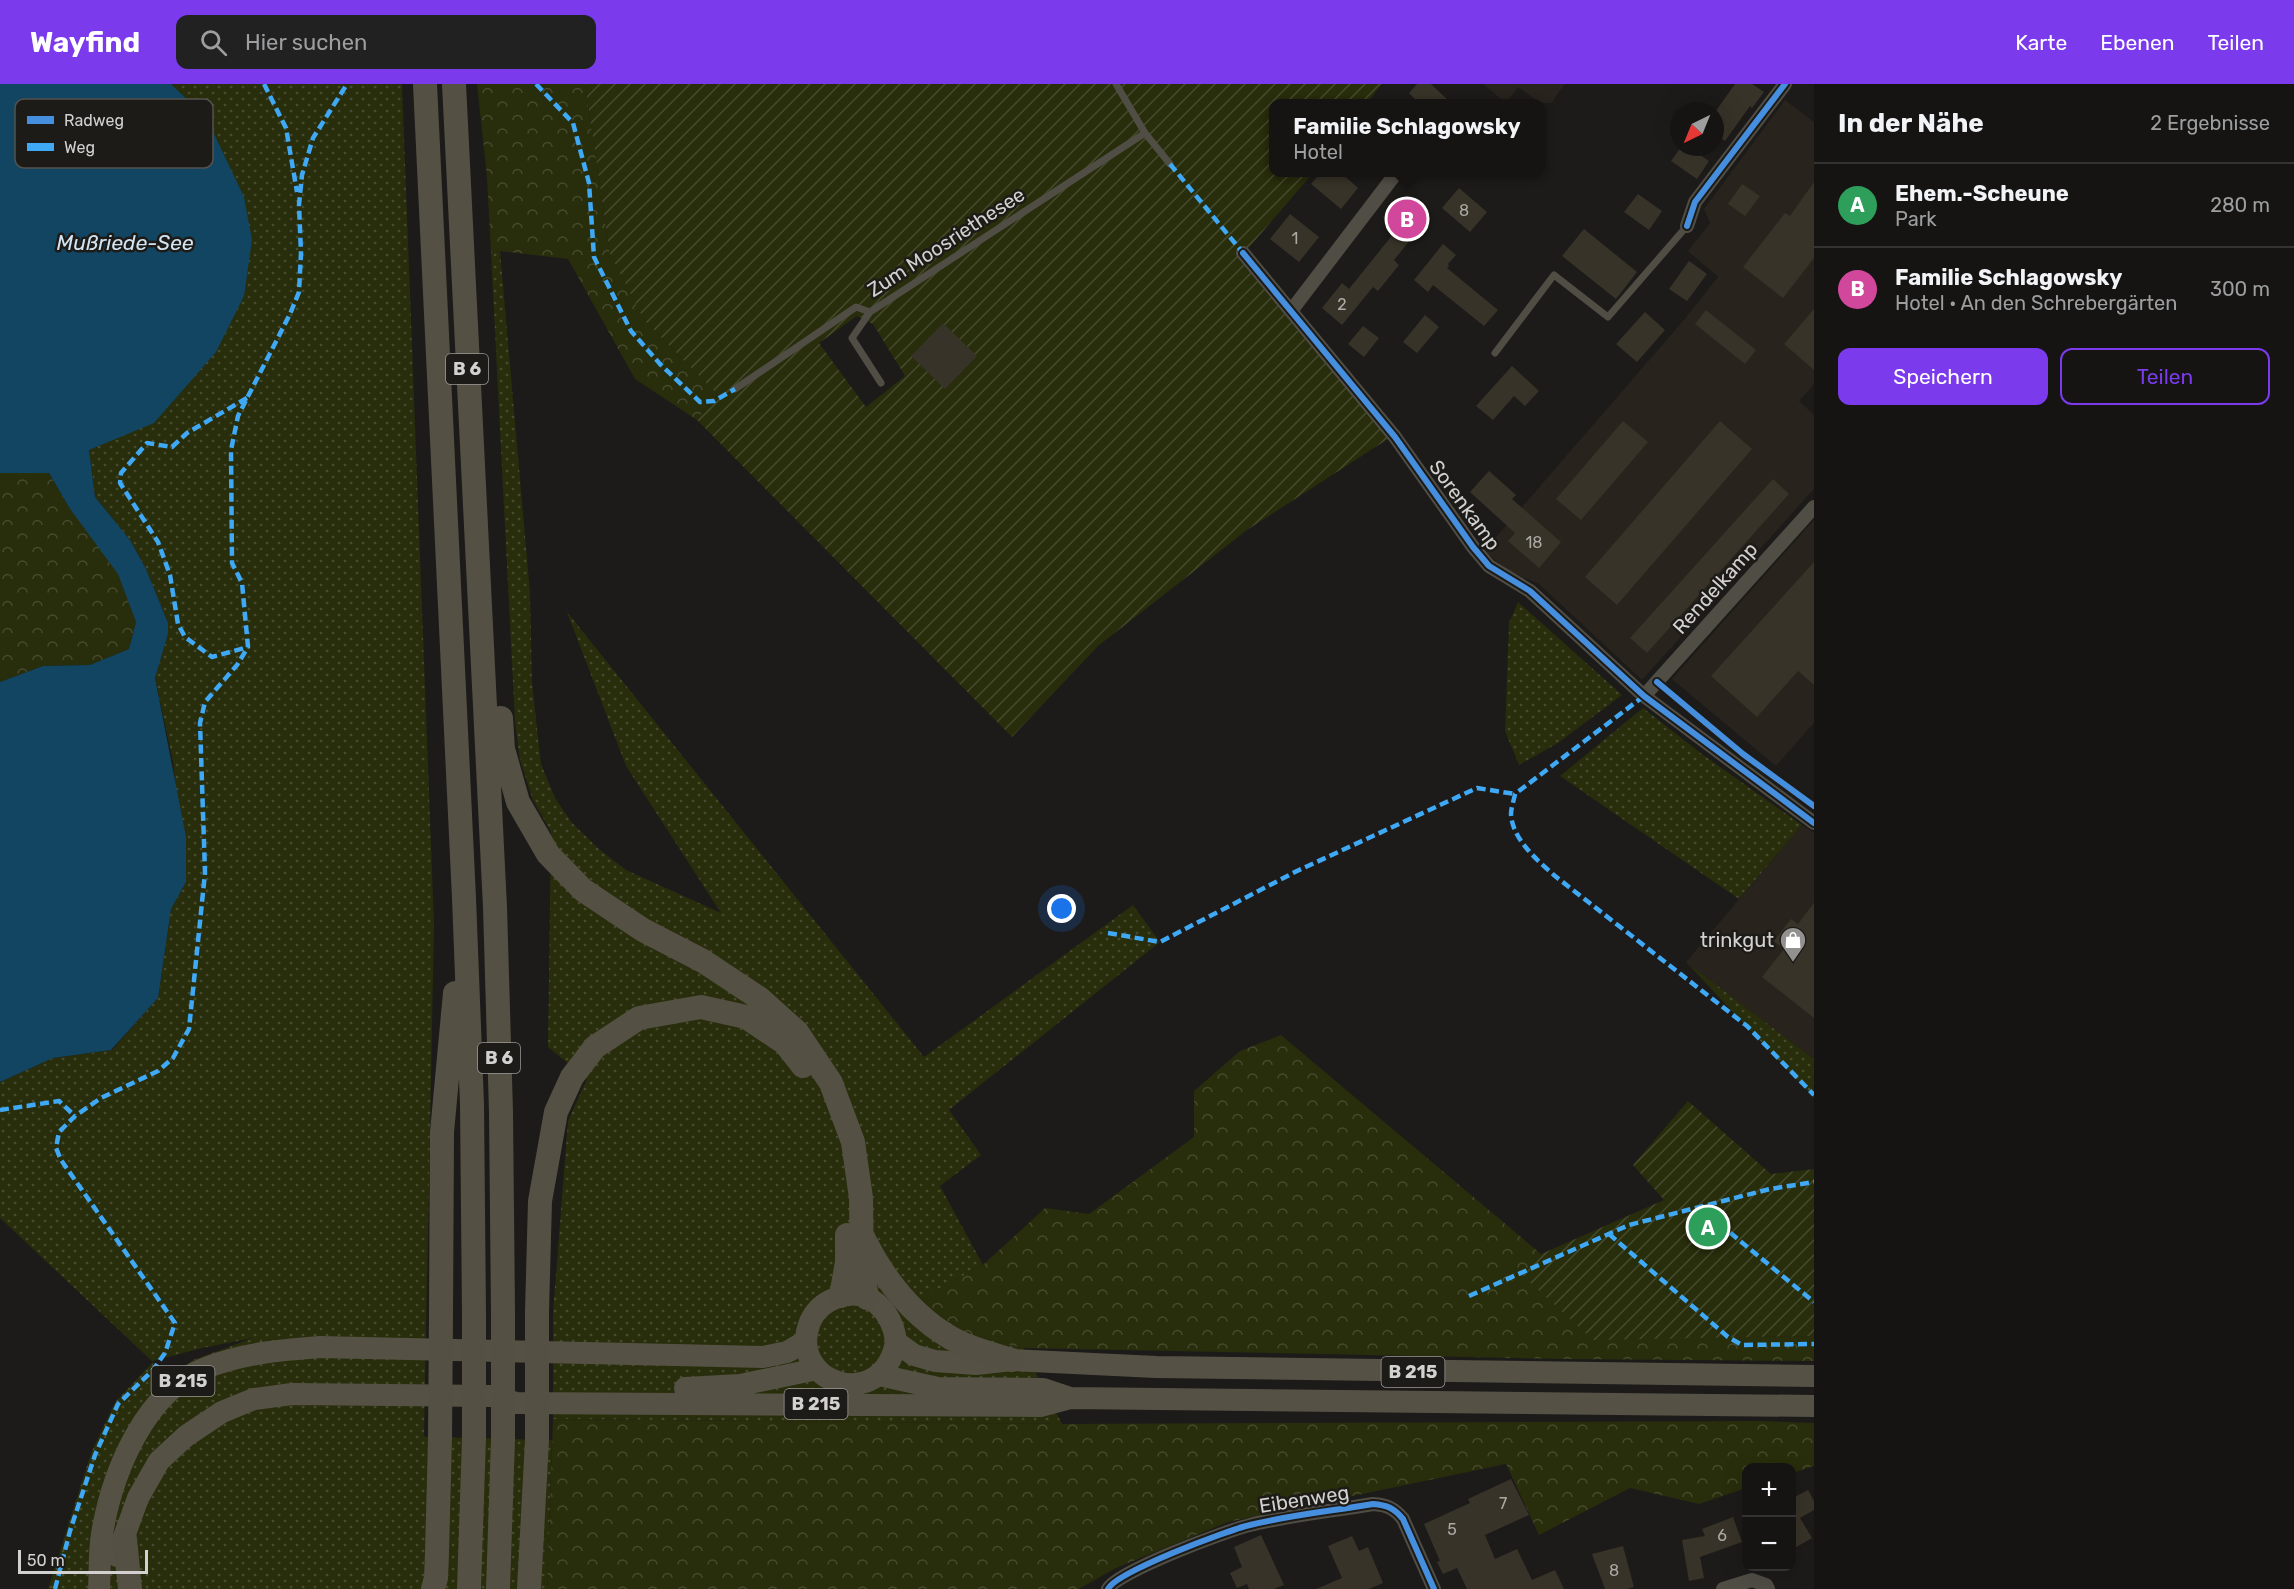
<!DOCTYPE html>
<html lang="de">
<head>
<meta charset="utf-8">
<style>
	:root { --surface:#151413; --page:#222121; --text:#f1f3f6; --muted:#9d9ea0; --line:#343333; --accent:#7c3aed }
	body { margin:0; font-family:Rubik,sans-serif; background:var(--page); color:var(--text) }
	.controls { position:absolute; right:18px; bottom:18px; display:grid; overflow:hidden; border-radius:12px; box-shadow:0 6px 24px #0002 }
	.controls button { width:54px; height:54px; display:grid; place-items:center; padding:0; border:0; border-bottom:2px solid var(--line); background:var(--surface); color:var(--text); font:30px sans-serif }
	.compass { position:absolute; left:1670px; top:18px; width:54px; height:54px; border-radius:50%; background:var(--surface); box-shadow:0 6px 24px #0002; rotate:223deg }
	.scale { position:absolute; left:18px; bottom:15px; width:130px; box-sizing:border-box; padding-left:6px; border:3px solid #d3d1cf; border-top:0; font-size:16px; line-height:21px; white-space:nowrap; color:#d3d1cf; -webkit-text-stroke:4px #1d1b18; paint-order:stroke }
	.you { position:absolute; left:1062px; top:825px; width:21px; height:21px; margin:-15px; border:4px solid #fff; border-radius:50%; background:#1a73e8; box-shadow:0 0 0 9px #1a73e833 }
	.badge { display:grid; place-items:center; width:39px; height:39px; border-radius:50%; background:var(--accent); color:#fff; font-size:20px; font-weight:700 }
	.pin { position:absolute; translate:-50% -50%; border:3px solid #fff; box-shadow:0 2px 6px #0006 }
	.popup { position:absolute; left:1269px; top:15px; width:276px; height:78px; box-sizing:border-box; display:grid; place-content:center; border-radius:12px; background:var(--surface); filter:drop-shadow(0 2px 4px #0005); font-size:20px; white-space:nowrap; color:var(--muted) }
	.popup b { font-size:22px; color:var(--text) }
	.popup::after { content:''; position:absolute; left:50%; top:100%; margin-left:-12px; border:12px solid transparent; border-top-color:var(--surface) }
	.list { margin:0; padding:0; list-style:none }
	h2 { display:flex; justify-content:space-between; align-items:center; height:78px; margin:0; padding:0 24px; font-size:26px }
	h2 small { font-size:20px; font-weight:400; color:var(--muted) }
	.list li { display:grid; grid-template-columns:39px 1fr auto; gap:18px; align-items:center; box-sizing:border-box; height:84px; padding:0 24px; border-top:2px solid var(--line) }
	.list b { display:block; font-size:22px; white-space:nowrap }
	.list p { margin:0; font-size:20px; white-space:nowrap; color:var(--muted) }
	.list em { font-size:20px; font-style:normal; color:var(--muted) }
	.actions { display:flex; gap:12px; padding:18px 24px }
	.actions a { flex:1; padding:14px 0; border:2px solid var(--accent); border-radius:12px; text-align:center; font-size:21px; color:var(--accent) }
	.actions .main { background:var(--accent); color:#fff }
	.icon { flex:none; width:33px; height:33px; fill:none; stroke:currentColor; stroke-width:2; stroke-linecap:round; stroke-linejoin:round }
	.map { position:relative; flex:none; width:1814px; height:1505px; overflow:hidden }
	header { display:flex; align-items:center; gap:36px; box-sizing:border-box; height:84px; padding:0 30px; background:var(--accent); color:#fff }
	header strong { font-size:28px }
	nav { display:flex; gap:33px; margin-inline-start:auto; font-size:21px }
	.search { width:420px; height:54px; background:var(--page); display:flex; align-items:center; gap:15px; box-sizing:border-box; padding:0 21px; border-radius:12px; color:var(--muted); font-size:22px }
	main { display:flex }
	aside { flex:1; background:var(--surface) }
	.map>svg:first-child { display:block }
	.built { fill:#28231c }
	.grass { fill:url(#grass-dots); fill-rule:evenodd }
	.forest { fill:url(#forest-crowns) }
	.garden { fill:url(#garden-furrows); fill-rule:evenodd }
	.water { fill:#124562 }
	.building { fill:#383328 }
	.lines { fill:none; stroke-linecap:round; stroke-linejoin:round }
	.service { stroke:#4f4d44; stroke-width:7 }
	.minor { stroke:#4f4d44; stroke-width:14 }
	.primary { stroke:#555245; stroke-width:22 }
	.trunk { stroke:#545043; stroke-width:24 }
	.trunk-bridge { stroke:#545043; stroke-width:24 }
	.quiet { stroke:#3fa9f5; stroke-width:4.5; stroke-dasharray:9 4.5; stroke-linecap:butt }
	.cycleway-casing { stroke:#1d1b18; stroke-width:10 }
	.cycleway { stroke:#468fdf; stroke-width:6 }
	.labels { text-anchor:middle; stroke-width:5; stroke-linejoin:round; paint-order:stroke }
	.number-label { font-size:16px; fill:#acaaa5 }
	.shield { fill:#1d1b18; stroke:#9c9a98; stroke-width:1.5 }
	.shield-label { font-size:18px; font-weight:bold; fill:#d3d1cf }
	.street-label { font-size:20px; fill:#d3d1cf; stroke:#1d1b18 }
	.poi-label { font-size:20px; fill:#d3d1cf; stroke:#1d1b18; text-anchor:end }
	.water-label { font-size:21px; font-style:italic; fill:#d2e4f1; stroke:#1d1b18 }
	.key { fill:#1d1b18; stroke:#54524f; stroke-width:1.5 }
	.key-label { font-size:16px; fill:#d3d1cf }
</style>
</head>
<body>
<header>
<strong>Wayfind</strong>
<div class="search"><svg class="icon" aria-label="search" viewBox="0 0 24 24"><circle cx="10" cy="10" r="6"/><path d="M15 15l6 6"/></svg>Hier suchen</div>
<nav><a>Karte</a><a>Ebenen</a><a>Teilen</a></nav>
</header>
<main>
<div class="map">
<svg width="1814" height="1505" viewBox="0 0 1814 1505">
	<defs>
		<pattern id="grass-dots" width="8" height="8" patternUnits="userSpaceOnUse" patternTransform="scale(1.5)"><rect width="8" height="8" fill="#282d0b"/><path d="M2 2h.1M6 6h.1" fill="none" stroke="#464a2e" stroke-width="1.8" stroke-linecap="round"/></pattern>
		<pattern id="forest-crowns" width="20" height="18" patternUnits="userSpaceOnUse" patternTransform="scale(1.5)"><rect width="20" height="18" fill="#282d0b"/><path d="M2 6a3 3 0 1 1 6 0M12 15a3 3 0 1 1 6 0" fill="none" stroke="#464a2e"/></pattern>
		<pattern id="garden-furrows" width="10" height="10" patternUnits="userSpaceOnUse" patternTransform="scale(1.5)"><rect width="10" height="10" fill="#282d0b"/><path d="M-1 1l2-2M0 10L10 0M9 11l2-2" fill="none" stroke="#464a2e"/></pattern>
	</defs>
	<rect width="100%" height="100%" fill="#1c1b19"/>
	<!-- built -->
	<path class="built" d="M1483 0H1565L1551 19H1540L1518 3 1506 19Z
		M1785 16 1814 38V300L1799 317 1814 331V405L1642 596 1539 500 1508 487 1484 467 1683 237 1718 193 1688 167 1710 139 1704 125Z
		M1814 436V639L1776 682 1672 595Z
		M1802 741 1814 749V975L1686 878Z"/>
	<!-- grass -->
	<path class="grass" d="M171 0H402L434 840 424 1351 425 1353 552 1356 547 1505H48L91 1369 115 1318 153 1278 0 1134V998L53 974 112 966 158 914 171 825 186 798 173 678 155 594 168 550V539L146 485 130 456 95 413 89 365 93 363 207 35ZM253 1254 193 1276 163 1297 156 1291 153 1277 202 1264Z
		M500 167 530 509 532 599 541 680 555 714 572 739 600 766 626 786 721 829 626 682 567 528 924 973 1133 821 1160 858 949 1026 981 1071 940 1102 983 1181 919 1216 966 1250 1023 1264 1062 1340 553 1335V1228L568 1037 587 995 548 963 551 748 533 716 520 676 515 638 491 169Z
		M1518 518 1622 611 1558 659 1519 681 1505 647 1509 539Z
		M1643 624 1702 670 1802 741 1739 815 1560 692Z
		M1686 878 1814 975V1014Z"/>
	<!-- forest -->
	<path class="forest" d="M477 0H585L610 170 644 236 717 310 697 336 635 295 568 175 500 167 491 169 487 93Z
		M48 388 70 425 117 485 136 538 129 565 90 581 43 582 0 598V389Z
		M1281 951 1541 1170 1524 1192 1728 1253 1814 1252V1277L1565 1275 1023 1264 966 1250 918 1216 983 1181 1045 1124 1089 1130 1194 1053V1007L1240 967Z
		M553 1335 1062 1340 1759 1337 1814 1339V1382L1792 1389V1384H1746V1404L1699 1420 1630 1404 1539 1451 1506 1380 1228 1438 1116 1484 1079 1505H547Z"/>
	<!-- garden -->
	<path class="garden" d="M585 0H1382L1367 19 1274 20V88L1313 89 1239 175 1388 355 1247 446 1098 562 1012 653 697 336 717 310 644 236 610 170ZM857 232 873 240 905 292 866 323 819 259Z
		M1688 1017 1771 1090 1814 1085V1252L1593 1256 1523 1192 1541 1170 1664 1116 1633 1081Z"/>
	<!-- water -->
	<path class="water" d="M0 0H171L207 35 244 113 252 156 244 212 216 268 154 339 89 366 95 413 130 456 146 485 168 539V550L155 594 186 753V798L171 825 158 914 111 966 53 974 0 998V598L43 582 90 581 129 565 136 538 118 490 70 425 49 389H0Z"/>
	<!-- building -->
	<path class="building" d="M1417 0H1431L1452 20H1420L1409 9Z
		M1735 0H1752L1764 8 1752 24 1750 22 1725 57 1715 49V28Z
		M1681 63H1688L1709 77 1697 95 1671 77Z
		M1321 88H1340L1358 104 1341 125 1311 100Z
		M1814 98V174L1783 214 1743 183 1785 129 1790 132Z
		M1742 100 1760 112 1745 132 1728 120Z
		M1459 104 1487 128 1470 148 1442 124Z
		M1638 110 1662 127 1649 146 1624 128Z
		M1407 115 1429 133 1394 176 1399 181 1378 207 1373 203 1342 241 1322 224 1342 199 1349 205 1394 149 1386 143 1389 138 1383 133 1396 117 1402 122Z
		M1290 130 1319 153 1299 178 1270 155Z
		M1584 145 1637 188 1616 215 1562 172Z
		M1443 160 1456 171 1448 180 1449 182 1447 184 1498 226 1484 242 1433 201 1428 208 1414 196Z
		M1689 177 1707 190 1687 217 1669 205Z
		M1814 225V286L1784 260Z
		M1706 226 1756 266 1745 280 1695 240Z
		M1645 228 1665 246 1637 278 1616 260Z
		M1425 231 1439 243 1417 269 1403 258Z
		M943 239 977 272 945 305 911 272Z
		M1363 242 1379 254 1364 273 1348 260Z
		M1512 282 1539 307 1525 322 1514 312 1493 336 1476 322Z
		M1623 337 1648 358 1581 436 1556 415Z
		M1720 337 1752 365 1617 521 1585 493Z
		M1489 387 1516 411 1512 415 1561 458 1539 484 1508 457 1515 449 1470 408Z
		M1773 395 1789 410 1647 569 1630 554Z
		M1814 478V601L1798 587 1757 633 1711 592Z
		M1814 819V934L1762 893 1784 865 1774 857 1791 835 1798 840Z
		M1511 1395 1529 1431 1485 1451 1495 1475 1517 1465 1532 1496 1555 1486 1564 1505H1467L1457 1484 1443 1490 1437 1478 1440 1477 1424 1440 1470 1419 1468 1415Z
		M1808 1406 1814 1417V1426L1800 1434 1812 1454 1791 1466V1415Z
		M1733 1433 1742 1458 1700 1473 1704 1494 1689 1497 1682 1456 1705 1452 1702 1445Z
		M1261 1451 1284 1501 1274 1505H1249L1247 1500 1237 1504 1230 1489 1242 1483 1234 1463Z
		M1352 1452 1359 1467 1368 1463 1383 1499 1369 1505H1316L1342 1494 1328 1462Z
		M1623 1462 1634 1503 1627 1505H1605L1592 1470Z"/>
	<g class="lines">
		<!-- service -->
		<path class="service" d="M1116 0 1145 49 1170 80
			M1495 269 1554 191 1608 233 1687 142
			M881 299 852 254 870 228 1145 49
			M735 305 856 223 870 228"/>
		<!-- minor -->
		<path class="minor" d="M1687 142 1695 118 1785 0
			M1243 169 1395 353 1473 463 1489 482 1530 507 1644 612 1814 739
			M1291 227 1397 88
			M1644 612 1814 423
			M1108 1505C1116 1488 1228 1446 1250 1441 1290 1431 1332 1427 1373 1420 1387 1421 1394 1424 1403 1435L1434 1505
			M1723 1505 1752 1496 1766 1501 1768 1505"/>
		<!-- primary -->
		<path class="primary" d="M896 1258C882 1331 786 1299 810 1238 815 1226 825 1218 836 1214 869 1201 893 1228 896 1258L914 1271 935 1277 976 1280 1012 1276 1156 1283 1814 1292
			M879 1291 938 1304 1043 1305 1070 1314
			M685 1304 740 1301 817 1285
			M494 1312 516 1319 1040 1322 1070 1314 1814 1322
			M117 1472 138 1414 159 1377 186 1352 222 1328 254 1315 292 1310 491 1312
			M99 1505C100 1487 99 1468 102 1450 112 1389 145 1306 208 1283 245 1269 281 1266 320 1263L763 1273 787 1268 806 1257"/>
		<!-- trunk -->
		<path class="trunk" d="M425 0 464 814 472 1020 474 1230
			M454 0 495 823 501 1028 503 1229
			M501 634 503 665 518 718 548 770 583 806 643 846 703 877 759 914 797 948 831 999 853 1058 861 1114 862 1182 867 1214
			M864 1155C884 1195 913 1232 951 1254 970 1265 992 1270 1012 1276
			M841 1212 847 1178V1151
			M537 1228 540 1117 556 1028 572 993 595 963 639 934 701 923 746 933 785 959 803 982
			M441 1231 442 1048 455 909
			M125 1455 130 1505
			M433 1505 436 1494 437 1469 440 1354
			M469 1505 474 1354
			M498 1505 503 1355
			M529 1505 537 1356"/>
		<!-- trunk-bridge -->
		<path class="trunk-bridge" d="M440 1354 441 1231
			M474 1354V1230
			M503 1355V1229
			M537 1356V1228"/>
		<!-- quiet -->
		<path class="quiet" d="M264 0 286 44 297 108
			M536 0 573 39 589 99 594 173 631 247 660 280 700 318 714 317 735 305
			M1170 80 1243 169
			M247 314 187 349 172 363 147 359 121 389 120 399 158 458 170 491 178 540 185 553 212 573 248 563
			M1644 612 1515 710C1514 716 1511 724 1511 730 1512 755 1538 777 1555 792L1747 942 1814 1011
			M1108 849 1160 858 1297 787 1477 704 1515 710
			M0 1026 59 1017 75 1032
			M1699 1123 1814 1218
			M1609 1150 1728 1253 1742 1261 1814 1260
			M1469 1212 1629 1141 1770 1105 1814 1098
			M55 1505 70 1447 95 1371 118 1320 153 1286 165 1269 175 1239 61 1076 56 1064 59 1048 75 1032 101 1014 158 987 173 974 189 945 205 789 200 639 205 618 237 581 248 563 242 499 232 479 231 366 238 332 290 230 299 208 301 169 299 121 302 91 313 54 347 0"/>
		<!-- cycleway casing -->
		<g class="cycleway-casing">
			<path id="cycleway" d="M1687 142 1695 118 1785 0
				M1243 169 1395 353 1473 463 1489 482 1530 507 1644 612 1814 739
				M1657 598 1743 670 1814 722
				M1108 1505C1116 1488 1228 1446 1250 1441 1290 1431 1332 1427 1373 1420 1387 1421 1394 1424 1403 1435L1434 1505"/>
		</g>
		<!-- cycleway -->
		<use href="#cycleway" class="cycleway"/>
	</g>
	<!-- icons -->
	<defs>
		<g id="shop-pin" transform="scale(1.35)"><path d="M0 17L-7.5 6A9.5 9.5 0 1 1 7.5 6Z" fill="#93918f" stroke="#1d1b18"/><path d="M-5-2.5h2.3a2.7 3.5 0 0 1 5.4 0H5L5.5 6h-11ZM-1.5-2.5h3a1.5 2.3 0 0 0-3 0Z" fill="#fff"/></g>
	</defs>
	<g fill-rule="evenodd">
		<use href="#shop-pin" x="1793" y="856"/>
	</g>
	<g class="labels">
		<!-- number labels -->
		<g class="number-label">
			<text x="1464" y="132">8</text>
			<text x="1295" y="160">1</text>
			<text x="1342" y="226">2</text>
			<text x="1534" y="464">18</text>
			<text x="1503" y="1425">7</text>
			<text x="1452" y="1451">5</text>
			<text x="1722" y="1457">6</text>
			<text x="1614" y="1492">8</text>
		</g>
		<!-- shield labels -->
		<g class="shield">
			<rect x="446" y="270" width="42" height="30" rx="4.5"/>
			<rect x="478" y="959" width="42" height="30" rx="4.5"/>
			<rect x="1381.5" y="1273" width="63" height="30" rx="4.5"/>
			<rect x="151.5" y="1282" width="63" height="30" rx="4.5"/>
			<rect x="784.5" y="1305" width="63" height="30" rx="4.5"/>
		</g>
		<g class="shield-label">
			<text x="467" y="291">B 6</text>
			<text x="499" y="980">B 6</text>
			<text x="1413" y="1294">B 215</text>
			<text x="183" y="1303">B 215</text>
			<text x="816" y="1326">B 215</text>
		</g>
		<!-- street labels -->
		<g class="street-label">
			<text transform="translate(946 158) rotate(-33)" y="7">Zum Moosriethesee</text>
			<text transform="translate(1465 421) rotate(54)" y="7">Sorenkamp</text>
			<text transform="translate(1715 504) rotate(-48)" y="7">Rendelkamp</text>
			<text transform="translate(1304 1415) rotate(-9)" y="7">Eibenweg</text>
		</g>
		<!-- poi labels -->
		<g class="poi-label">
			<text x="1774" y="863">trinkgut</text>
		</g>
		<!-- water labels -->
		<g class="water-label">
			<text x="125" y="166">Mußriede-See</text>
		</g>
	</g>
	<!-- legend -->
	<rect x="15" y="15" width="198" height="69" rx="9" class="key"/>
	<rect x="27" y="32" width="27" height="8" fill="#468fdf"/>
	<rect x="27" y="59" width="27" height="8" fill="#3fa9f5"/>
	<g class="key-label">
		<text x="64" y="42">Radweg</text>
		<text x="64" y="69">Weg</text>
	</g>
</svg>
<div class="controls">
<button>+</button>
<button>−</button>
</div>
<svg class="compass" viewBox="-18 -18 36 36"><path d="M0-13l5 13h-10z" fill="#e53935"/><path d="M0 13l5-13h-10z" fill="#9d9ea0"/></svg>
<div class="scale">50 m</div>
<div class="you"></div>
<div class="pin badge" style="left:1708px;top:1143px;background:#2e9e5b">A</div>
<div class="pin badge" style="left:1407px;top:135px;background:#d1479c">B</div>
<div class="popup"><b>Familie Schlagowsky</b>Hotel</div>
</div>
<aside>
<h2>In der Nähe<small>2 Ergebnisse</small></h2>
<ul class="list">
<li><span class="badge" style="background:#2e9e5b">A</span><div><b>Ehem.-Scheune</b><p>Park</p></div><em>280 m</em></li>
<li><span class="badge" style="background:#d1479c">B</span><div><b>Familie Schlagowsky</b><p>Hotel · An den Schrebergärten</p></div><em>300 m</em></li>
</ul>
<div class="actions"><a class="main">Speichern</a><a>Teilen</a></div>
</aside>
</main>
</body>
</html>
